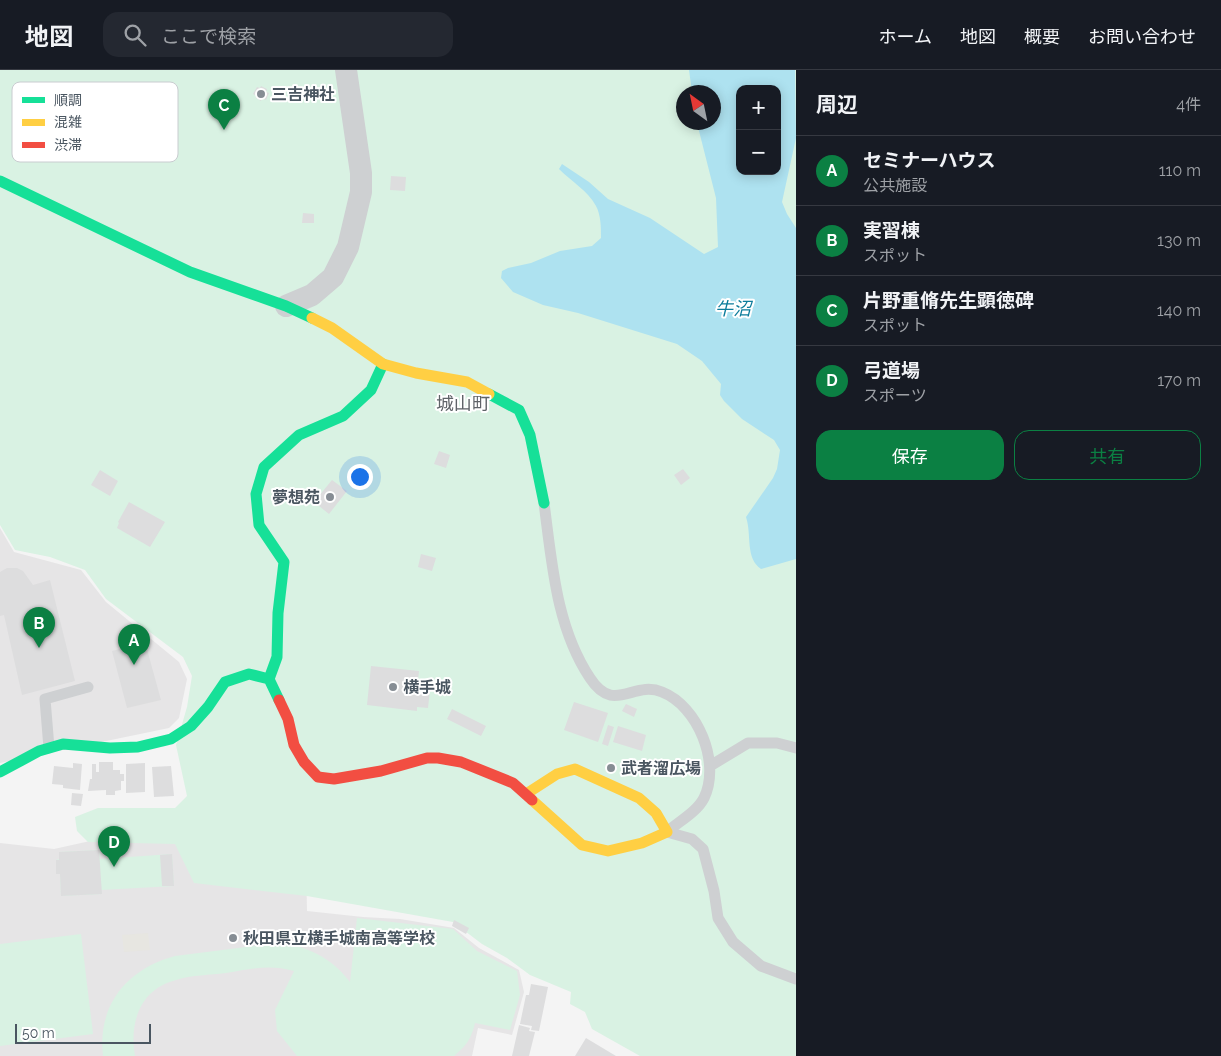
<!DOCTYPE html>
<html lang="ja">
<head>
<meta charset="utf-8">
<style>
	:root { --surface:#171b24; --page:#242831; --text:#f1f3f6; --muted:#9ea1a6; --line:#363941; --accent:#0b8043 }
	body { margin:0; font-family:Raleway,"Noto Sans JP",sans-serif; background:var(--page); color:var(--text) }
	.controls { position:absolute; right:15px; top:15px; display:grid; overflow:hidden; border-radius:10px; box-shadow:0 2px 12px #0003 }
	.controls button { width:45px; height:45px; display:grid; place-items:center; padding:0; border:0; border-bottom:1px solid var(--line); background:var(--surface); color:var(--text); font:25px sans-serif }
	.compass { position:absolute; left:676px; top:15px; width:45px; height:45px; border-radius:50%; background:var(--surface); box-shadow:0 2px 12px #0003; rotate:327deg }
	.scale { position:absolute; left:15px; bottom:12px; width:136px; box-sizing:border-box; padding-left:5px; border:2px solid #4a5661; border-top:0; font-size:14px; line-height:18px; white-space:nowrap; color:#4a5661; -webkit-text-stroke:4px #fff; paint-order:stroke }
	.you { position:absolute; left:359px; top:406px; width:18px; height:18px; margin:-12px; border:4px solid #fff; border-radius:50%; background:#1a73e8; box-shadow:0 0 0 8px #1a73e833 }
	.badge { display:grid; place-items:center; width:32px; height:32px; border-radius:50%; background:var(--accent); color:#fff; font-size:16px; font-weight:700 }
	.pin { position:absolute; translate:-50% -41px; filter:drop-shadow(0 1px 2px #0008) }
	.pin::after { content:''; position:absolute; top:26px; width:18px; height:15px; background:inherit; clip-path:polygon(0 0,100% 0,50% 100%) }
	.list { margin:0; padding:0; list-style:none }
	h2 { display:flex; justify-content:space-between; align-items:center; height:65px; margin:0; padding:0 20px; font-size:21px }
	h2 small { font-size:16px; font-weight:400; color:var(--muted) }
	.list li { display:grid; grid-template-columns:32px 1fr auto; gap:15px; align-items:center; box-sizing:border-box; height:70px; padding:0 20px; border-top:1px solid var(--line) }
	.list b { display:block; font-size:19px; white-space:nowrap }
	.list p { margin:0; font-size:16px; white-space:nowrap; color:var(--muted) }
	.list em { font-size:16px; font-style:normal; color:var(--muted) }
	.actions { display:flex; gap:10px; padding:15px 20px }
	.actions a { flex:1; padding:11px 0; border:1px solid var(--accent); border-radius:15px; text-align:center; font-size:18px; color:var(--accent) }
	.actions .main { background:var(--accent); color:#fff }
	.icon { flex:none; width:28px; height:28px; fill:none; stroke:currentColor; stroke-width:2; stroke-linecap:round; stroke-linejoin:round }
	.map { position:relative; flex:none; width:796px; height:986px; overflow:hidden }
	header { display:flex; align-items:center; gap:30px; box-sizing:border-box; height:70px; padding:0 25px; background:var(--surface); border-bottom:1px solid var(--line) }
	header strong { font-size:24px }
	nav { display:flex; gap:28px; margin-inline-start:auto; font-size:18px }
	.search { width:350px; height:45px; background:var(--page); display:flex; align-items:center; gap:12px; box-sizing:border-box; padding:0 18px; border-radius:15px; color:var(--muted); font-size:19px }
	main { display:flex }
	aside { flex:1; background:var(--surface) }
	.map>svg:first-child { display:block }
	.education { fill:#e6e5e6 }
	.green { fill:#d9f2e3; fill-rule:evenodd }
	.sand { fill:#e7e6e1 }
	.water { fill:#aee2f0; fill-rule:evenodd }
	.building { fill:#ddddde }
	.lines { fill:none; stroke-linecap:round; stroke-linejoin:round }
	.lane { stroke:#ced0d2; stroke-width:11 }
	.street { stroke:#ced0d2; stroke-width:22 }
	.fast { stroke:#16e098; stroke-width:11 }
	.slow { stroke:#ffcf43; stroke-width:11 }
	.jam { stroke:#f24e42; stroke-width:11 }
	.poi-dot { fill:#868d94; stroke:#fff; stroke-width:2 }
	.labels { text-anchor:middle; stroke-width:4; stroke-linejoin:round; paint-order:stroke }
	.poi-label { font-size:16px; font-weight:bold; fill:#4a5661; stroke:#fff; text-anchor:start }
	.water-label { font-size:18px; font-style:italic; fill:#0c7c9b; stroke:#fff }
	.neighbourhood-label { font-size:18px; fill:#5f6368; stroke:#fff }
	.key { fill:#fff; stroke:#c9ccd0; stroke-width:1 }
	.key-label { font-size:14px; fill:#4a5661 }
</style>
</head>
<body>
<header>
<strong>地図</strong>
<div class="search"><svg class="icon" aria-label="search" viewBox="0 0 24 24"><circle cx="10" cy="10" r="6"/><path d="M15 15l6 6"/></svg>ここで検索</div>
<nav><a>ホーム</a><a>地図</a><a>概要</a><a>お問い合わせ</a></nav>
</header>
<main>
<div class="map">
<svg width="796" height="986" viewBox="0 0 796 986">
	<rect width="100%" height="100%" fill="#f4f4f4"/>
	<!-- education -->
	<path class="education" d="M0 458 14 482 81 500 106 532 179 592 187 609 179 648 169 658 0 693Z
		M194 748 306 793 307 841 363 847 400 849 454 858 479 878 519 900 524 922 512 965 478 958 472 986H0V773L54 779Z"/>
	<!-- green -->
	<path class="green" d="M0 0H796V986H640L592 959 585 942 570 934 571 922 530 905 507 888 482 874 453 852 307 826 194 813 175 774 88 772 77 761 75 747 98 738H175L187 726 176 675 187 637 192 606 183 587 106 529 85 500 50 487 15 480 0 455ZM740 19H777V101H740ZM684 22H714V52H684Z
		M99 780 100 789 172 784 174 816 101 820 102 824 61 826 60 804H56V790L59 789V782Z
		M357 848 453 859 477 881 517 901 520 925 510 960 475 953C471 969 467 975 454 986H297L277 961 275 940 294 901C270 894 250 899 226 903 210 905 192 905 176 910 140 919 129 953 135 986H103C97 935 127 899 175 886L277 873C307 876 331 887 350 912Z
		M81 864 93 964 0 976V874Z"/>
	<!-- sand -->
	<path class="sand" d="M148 863 150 880 124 882 122 865Z"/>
	<!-- water -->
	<path class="water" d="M689 0H795L796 68 782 132 787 144 796 158V489L761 499C745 488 752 465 746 447L773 408 777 399 780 380 774 370 742 349 724 331 720 325 721 314 702 291 677 274 578 243 543 235 513 222 501 208 502 201 508 198 531 193 560 181 592 176 601 168C601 158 601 145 596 136 588 121 571 111 559 99L562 94 589 112 608 129 650 148 704 184 718 177 716 128 697 53 714 52V22H692ZM740 19H777V101H740Z"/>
	<!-- building -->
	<path class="building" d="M261 16 267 19 266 22 269 23 266 30 262 28 261 31 256 28 257 26 253 24 257 17 260 18Z
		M391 106 406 107 405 121 390 120Z
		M303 143 314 144V153H302Z
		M439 381 450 385 446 398 434 394Z
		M683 399 690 408 681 415 674 405Z
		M100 400 118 411 110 426 91 415Z
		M332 410 347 421 329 444 314 432Z
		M129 432 165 452 150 477 117 458 119 453 118 452Z
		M421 484 436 488 432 501 418 497Z
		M7 498H17L23 501 33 515 50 510 75 611 22 625 4 545 0 546V502Z
		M145 572 161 630 127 638 112 581Z
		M371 596 419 601 417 619 430 620 428 638 417 637V641L367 635Z
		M574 632 608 643 598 672 564 660Z
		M626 634 637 639 634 647 622 641Z
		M452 639 486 656 481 666 447 649Z
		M608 655 614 657 608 676 602 674Z
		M618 656 646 665 642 681 613 672Z
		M99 692H113V700H120V704H124V711H121V720L115 721V725H106V720L88 721 90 709H92V694H96V702H99Z
		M73 693 82 694 80 720 63 718V715L52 714 54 696 73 698Z
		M145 693V722L126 723V694Z
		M171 696 174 726 154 727 152 697Z
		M72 723 83 724 81 736 71 735Z
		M99 780 102 824 61 826 60 804H56V790H59V782Z
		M172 784 174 816H162L160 785Z
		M454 850 469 858 466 864 452 856Z
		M531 914 548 917 539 961 531 960 532 956 520 954 526 925H529Z
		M519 955 530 958 529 961 535 962 529 986H512Z
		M586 968 616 986H575Z"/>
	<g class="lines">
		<!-- lane -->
		<path class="lane" d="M544 433C552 493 556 557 590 608 614 645 633 610 662 622 698 636 721 693 704 728 697 742 678 752 667 762
			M49 678 45 629 88 617
			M710 696 748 673H777L796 678
			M667 762 692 769 703 779 714 821 718 848 733 872 761 896 796 909"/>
		<!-- street -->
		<path class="street" d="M286 236 312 225 333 207 348 177 361 122V103L346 0"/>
		<!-- fast -->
		<path class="fast" d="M0 111 190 202 286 236 312 248
			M489 324 519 340 530 365 544 433
			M279 630 269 609 277 587 278 543 284 492 259 455 256 424 264 397 299 365 343 346 371 320 383 294
			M0 702 39 681 63 674 110 678 138 677 171 669 191 656 208 637 225 612 249 604 269 609"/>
		<!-- slow -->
		<path class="slow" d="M312 248 332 258 383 294 416 303 467 312 489 324
			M526 724 557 704 575 699 639 728 656 743 667 762 642 773 608 781 582 775 532 730"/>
		<!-- jam -->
		<path class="jam" d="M279 630 288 649 294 675 304 692 318 707 334 709 381 701 427 688H438L461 692 513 713 532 730"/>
	</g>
	<!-- markers -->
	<g class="poi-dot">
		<circle cx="261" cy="24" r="5"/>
		<circle cx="330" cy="427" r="5"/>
		<circle cx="393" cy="617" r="5"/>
		<circle cx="611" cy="698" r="5"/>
		<circle cx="233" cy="868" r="5"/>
	</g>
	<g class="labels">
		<!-- poi labels -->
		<g class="poi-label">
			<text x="271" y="30">三吉神社</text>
			<text x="320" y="433" text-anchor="end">夢想苑</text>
			<text x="403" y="623">横手城</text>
			<text x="621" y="704">武者溜広場</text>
			<text x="243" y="874">秋田県立横手城南高等学校</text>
		</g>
		<!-- water labels -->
		<g class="water-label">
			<text x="733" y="245">牛沼</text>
		</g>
		<!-- neighbourhood labels -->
		<g class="neighbourhood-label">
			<text x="463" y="340">城山町</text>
		</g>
	</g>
	<!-- legend -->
	<rect x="12" y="12" width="166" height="80" rx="8" class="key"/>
	<rect x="22" y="27" width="23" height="6" fill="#16e098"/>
	<rect x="22" y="49" width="23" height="7" fill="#ffcf43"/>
	<rect x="22" y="72" width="23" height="6" fill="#f24e42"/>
	<g class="key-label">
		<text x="54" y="35">順調</text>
		<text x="54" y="57">混雑</text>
		<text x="54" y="80">渋滞</text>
	</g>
</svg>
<div class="controls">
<button>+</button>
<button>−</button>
</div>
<svg class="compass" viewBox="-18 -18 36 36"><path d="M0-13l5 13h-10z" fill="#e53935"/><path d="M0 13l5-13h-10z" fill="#9ea1a6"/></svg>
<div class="scale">50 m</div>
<div class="you"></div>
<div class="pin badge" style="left:134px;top:595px">A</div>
<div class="pin badge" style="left:39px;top:578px">B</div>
<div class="pin badge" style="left:224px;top:60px">C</div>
<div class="pin badge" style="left:114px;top:797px">D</div>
</div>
<aside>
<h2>周辺<small>4件</small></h2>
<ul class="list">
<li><span class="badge">A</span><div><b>セミナーハウス</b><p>公共施設</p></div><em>110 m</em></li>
<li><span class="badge">B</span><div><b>実習棟</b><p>スポット</p></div><em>130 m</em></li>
<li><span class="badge">C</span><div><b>片野重脩先生顕徳碑</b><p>スポット</p></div><em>140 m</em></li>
<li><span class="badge">D</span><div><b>弓道場</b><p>スポーツ</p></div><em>170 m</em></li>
</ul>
<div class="actions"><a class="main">保存</a><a>共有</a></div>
</aside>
</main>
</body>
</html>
